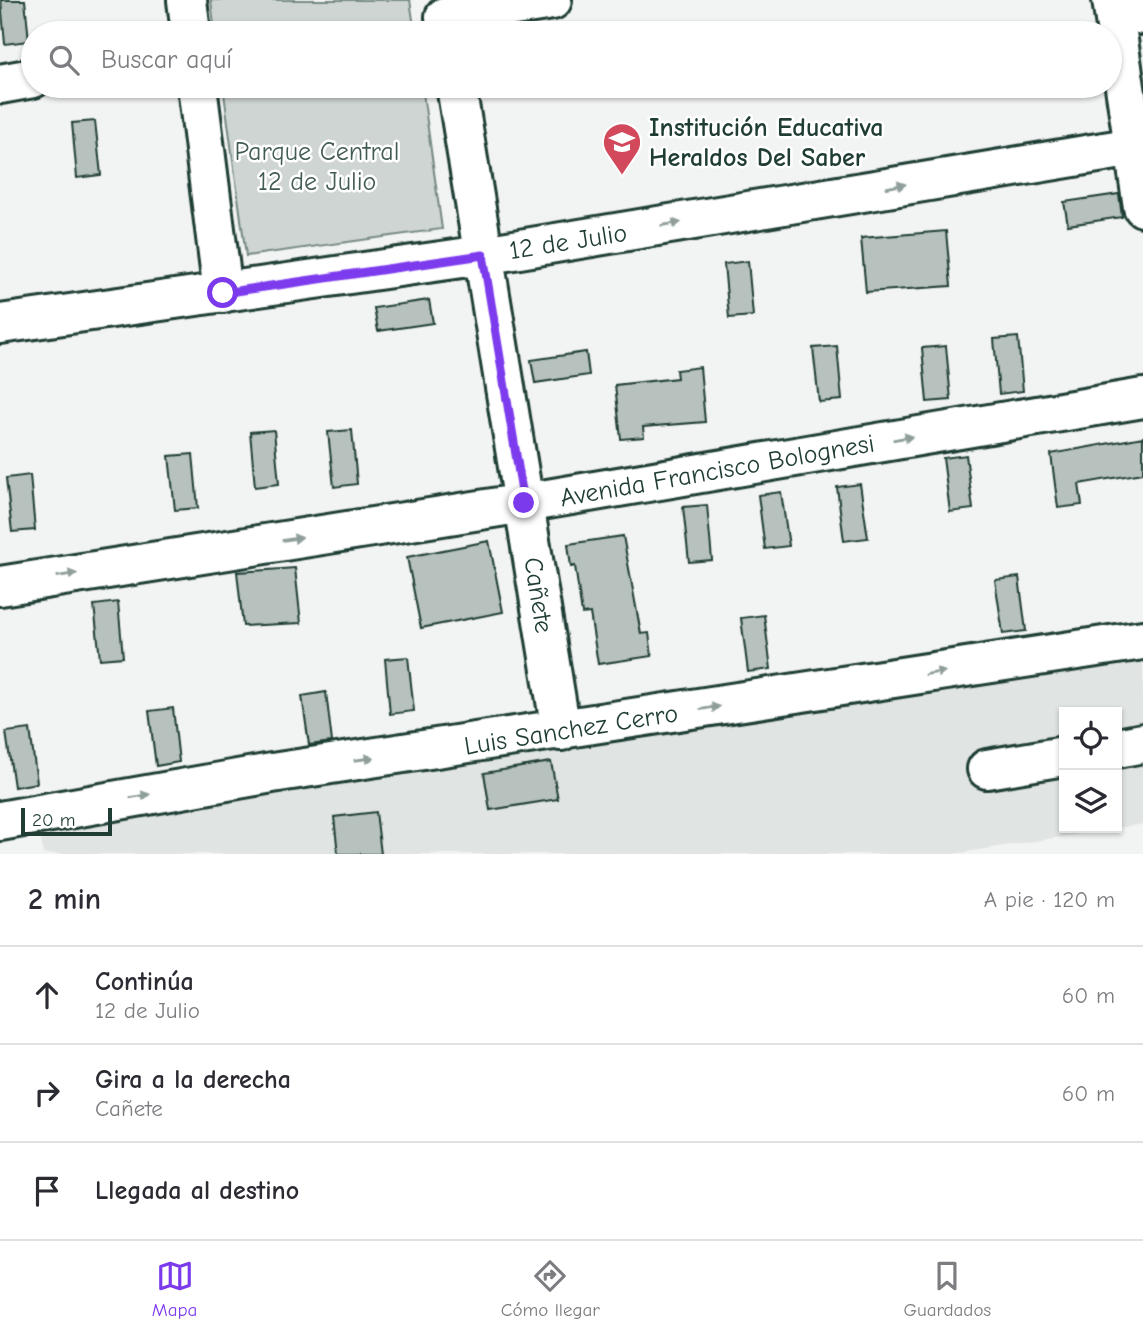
<!DOCTYPE html>
<html lang="es">
<head>
<meta charset="utf-8">
<style>
	:root { --surface:#fff; --page:#f2f2f3; --text:#2b2b33; --muted:#7c7c81; --line:#e1e1e2; --accent:#7c3aed }
	body { margin:0; font-family:"Comic Neue",sans-serif; background:var(--page); color:var(--text) }
	.controls { position:absolute; right:21px; bottom:21px; display:grid; overflow:hidden; border-radius:0px; box-shadow:0 2px 5px #0004 }
	.controls button { width:63px; height:63px; display:grid; place-items:center; padding:0; border:0; border-bottom:2px solid var(--line); background:var(--surface); color:var(--text); font:35px sans-serif }
	.scale { position:absolute; left:21px; bottom:18px; width:91px; box-sizing:border-box; padding-left:7px; border:4px solid #1f3d34; border-top:0; font-size:19px; line-height:24px; white-space:nowrap; color:#1f3d34; -webkit-text-stroke:5px #fff; paint-order:stroke }
	.stop { position:absolute; width:21px; height:21px; margin:-16px; border:5px solid #7c3aed; border-radius:50%; background:#fff }
	.stop.end { background:#7c3aed; border-color:#fff; box-shadow:0 2px 7px #0008 }
	.list { margin:0; padding:0; list-style:none }
	h2 { display:flex; justify-content:space-between; align-items:center; height:91px; margin:0; padding:0 28px; font-size:30px }
	h2 small { font-size:23px; font-weight:400; color:var(--muted) }
	.list li { display:grid; grid-template-columns:46px 1fr auto; gap:21px; align-items:center; box-sizing:border-box; height:98px; padding:0 28px; border-top:2px solid var(--line) }
	.list b { display:block; font-size:26px; white-space:nowrap }
	.list p { margin:0; font-size:23px; white-space:nowrap; color:var(--muted) }
	.list em { font-size:23px; font-style:normal; color:var(--muted) }
	.icon { flex:none; width:38px; height:38px; fill:none; stroke:currentColor; stroke-width:2; stroke-linecap:round; stroke-linejoin:round }
	.map { position:relative; flex:none; width:1143px; height:854px; overflow:hidden }
	.search { position:absolute; background:var(--surface); box-shadow:0 2px 5px #0004; left:21px; right:21px; top:21px; height:77px; display:flex; align-items:center; gap:18px; box-sizing:border-box; padding:0 24px; border-radius:38px; color:var(--muted); font-size:26px }
	.sheet { height:385px; background:var(--surface) }
	nav { display:flex; justify-content:space-around; align-items:center; box-sizing:border-box; height:98px; border-top:2px solid var(--line); background:var(--surface); font-size:19px; color:var(--muted) }
	nav a { display:grid; justify-items:center; gap:4px }
	nav .on { color:var(--accent) }
	.map>svg:first-child { display:block }
	.built { fill:#e0e4e3; fill-rule:evenodd }
	.green { fill:#ced5d3; stroke:#768984; stroke-width:2 }
	.building { fill:#b7c1bd; stroke:#1f3d34; stroke-width:2 }
	.lines { fill:none; stroke-linecap:round; stroke-linejoin:round }
	.minor-casing { stroke:#1f3d34; stroke-width:44 }
	.major-casing { stroke:#1f3d34; stroke-width:44 }
	.minor { stroke:#fff; stroke-width:38 }
	.major { stroke:#fff; stroke-width:38 }
	.oneway { fill:#8f9e9a }
	.route { stroke:#7c3aed; stroke-width:9 }
	.labels { text-anchor:middle; stroke-width:5; stroke-linejoin:round; paint-order:stroke }
	.poi-label { font-size:26px; font-weight:bold; fill:#1f3d34; stroke:#fff; text-anchor:start }
	.park-label { font-size:26px; fill:#425b54; stroke:#fff }
	.street-label { font-size:26px; fill:#1f3d34; stroke:#fff }
</style>
</head>
<body>
<div class="map">
<svg width="1143" height="854" viewBox="0 0 1143 854">
	<rect width="100%" height="100%" fill="#f2f3f3"/>
	<filter id="ink" filterUnits="userSpaceOnUse"><feTurbulence type="fractalNoise" baseFrequency=".0143" numOctaves="2"/><feDisplacementMap in="SourceGraphic" scale="14" xChannelSelector="R" yChannelSelector="G"/><feConvolveMatrix kernelMatrix="1 2 1 2 8 2 1 2 1" color-interpolation-filters="sRGB"/></filter>
	<g filter="url(#ink)">
		<!-- built -->
		<path class="built" d="M1143 658V824L953 854H43L40 828ZM1064 712H1117V828H1064Z"/>
		<!-- green -->
		<path class="green" d="M211 0H410L415 33H215Z
			M223 86H422L442 229 246 256Z"/>
		<!-- building -->
		<path class="building" d="M1 0H25L29 41 5 44Z
			M95 121 101 175 77 178 72 123Z
			M1119 194 1122 217 1068 225 1064 202Z
			M946 231 951 286 866 292 861 238Z
			M748 261 753 316 729 318 724 264Z
			M429 300 433 323 378 331 374 308Z
			M1018 337 1023 391 999 394 994 339Z
			M837 346 842 400 819 402 813 348Z
			M946 346 951 400 927 402 922 348Z
			M586 352 589 375 535 383 531 360Z
			M700 367 705 422 643 427 644 437 621 439 615 385 677 378 676 370Z
			M274 430 279 484 255 487 250 432Z
			M352 430 357 484 334 487 328 432Z
			M1143 437V473L1079 484 1082 505 1058 508 1051 454Z
			M193 454 198 508 175 510 169 456Z
			M966 455 973 509 950 512 943 458Z
			M30 475 35 530 12 532 6 478Z
			M860 484 868 538 844 541 837 487Z
			M781 492 789 546 765 549 758 495Z
			M707 505 712 560 689 562 683 507Z
			M623 536 641 634 649 633 652 656 598 664 590 613 582 614 575 566 571 567 568 544Z
			M489 541 503 612 421 628 407 557Z
			M295 568 301 623 243 626 237 572Z
			M1019 577 1026 631 1003 634 995 580Z
			M118 602 123 657 100 659 94 605Z
			M764 615 771 669 748 672 741 618Z
			M408 657 414 711 390 714 385 659Z
			M326 692 332 742 309 745 302 696Z
			M173 708 179 762 156 766 149 711Z
			M30 729 37 783 14 787 6 732Z
			M551 762 558 799 490 810 484 773Z
			M376 812 381 854H338L334 817Z"/>
		<g class="lines">
			<!-- minor casing -->
			<g class="minor-casing">
				<path id="minor" d="M187 0 191 33
					M1112 0 1143 207
					M445 17 552 0
					M0 84 33 78
					M197 86 223 293
					M456 86 561 731
					M0 324 483 255 1134 147
					M0 586 524 503 1143 398
					M1117 748 1143 743
					M987 769 1064 756
					M0 821 272 773 1143 640"/>
			</g>
			<!-- major casing -->
			<g class="major-casing">
				<path id="major" d="M1141 0 1143 15"/>
			</g>
			<!-- minor -->
			<use href="#minor" class="minor"/>
			<!-- major -->
			<use href="#major" class="major"/>
		</g>
		<!-- one-way arrows -->
		<defs><path id="oneway-solid" d="M-6-.8H1V-3.2L6.5 0L1 3.2V.8H-6Z" transform="scale(1.75)"/></defs>
		<g class="oneway">
			<use href="#oneway-solid" transform="translate(896 186) rotate(-10)"/>
			<use href="#oneway-solid" transform="translate(671 224) rotate(-9)"/>
			<use href="#oneway-solid" transform="translate(903 438) rotate(-10)"/>
			<use href="#oneway-solid" transform="translate(292 539) rotate(-9)"/>
			<use href="#oneway-solid" transform="translate(67 575) rotate(-9)"/>
			<use href="#oneway-solid" transform="translate(935 673) rotate(-9)"/>
			<use href="#oneway-solid" transform="translate(710 708) rotate(-9)"/>
			<use href="#oneway-solid" transform="translate(364 759) rotate(-8)"/>
			<use href="#oneway-solid" transform="translate(140 796) rotate(-10)"/>
		</g>
	</g>
	<g class="lines" filter="url(#ink)">
		<!-- route -->
		<path class="route" d="M223 293 483 255 524 503"/>
	</g>
	<!-- icons -->
	<defs>
		<g id="school-pin" transform="scale(2.0125)"><path d="M0 17L-7.5 6A9.5 9.5 0 1 1 7.5 6Z" fill="#d1495b" stroke="#fff"/><path d="M0-5L7-2L0 1L-7-2ZM-4 1L0 2.5L4 1V4Q0 6-4 4Z" fill="#fff"/></g>
	</defs>
	<g fill-rule="evenodd">
		<use href="#school-pin" x="622" y="142"/>
	</g>
	<g class="labels">
		<!-- poi labels -->
		<g class="poi-label">
			<text x="649" y="136">Institución Educativa<tspan x="649" dy="30">Heraldos Del Saber</tspan></text>
		</g>
		<!-- park labels -->
		<g class="park-label">
			<text x="317" y="160">Parque Central<tspan x="317" dy="30">12 de Julio</tspan></text>
		</g>
		<!-- street labels -->
		<g class="street-label">
			<text transform="translate(568 241) rotate(-9)" y="9">12 de Julio</text>
			<text transform="translate(717 470) rotate(-10)" y="9">Avenida Francisco Bolognesi</text>
			<text transform="translate(539 595) rotate(81)" y="9">Cañete</text>
			<text transform="translate(571 729) rotate(-9)" y="9">Luis Sanchez Cerro</text>
		</g>
	</g>
</svg>
<div class="controls">
<button><svg class="icon" aria-label="locate" viewBox="0 0 24 24"><circle cx="12" cy="12" r="6"/><path d="M12 2v4M12 18v4M2 12h4M18 12h4"/></svg></button>
<button><svg class="icon" aria-label="layers" viewBox="0 0 24 24"><path d="M12 4l9 5-9 5-9-5zM3 14l9 5 9-5"/></svg></button>
</div>
<div class="scale">20 m</div>
<div class="stop" style="left:223px;top:293px"></div>
<div class="stop end" style="left:524px;top:503px"></div>
<div class="search"><svg class="icon" aria-label="search" viewBox="0 0 24 24"><circle cx="10" cy="10" r="6"/><path d="M15 15l6 6"/></svg>Buscar aquí</div>
</div>
<section class="sheet">
<h2>2 min<small>A pie · 120 m</small></h2>
<ul class="list">
<li><svg class="icon" aria-label="ahead" viewBox="0 0 24 24"><path d="M12 20V5M6 11l6-6 6 6"/></svg><div><b>Continúa</b><p>12 de Julio</p></div><em>60 m</em></li>
<li><svg class="icon" aria-label="right" viewBox="0 0 24 24"><path d="M7 20v-9h11M14 6l5 5-5 5"/></svg><div><b>Gira a la derecha</b><p>Cañete</p></div><em>60 m</em></li>
<li><svg class="icon" aria-label="arrive" viewBox="0 0 24 24"><path d="M6 21V4h12l-3 4 3 4H6"/></svg><div><b>Llegada al destino</b></div></li>
</ul>
</section>
<nav>
<a class="on"><svg class="icon" aria-label="map" viewBox="0 0 24 24"><path d="M3 6l6-2 6 2 6-2v14l-6 2-6-2-6 2zM9 4v14M15 6v14"/></svg>Mapa</a>
<a><svg class="icon" aria-label="directions" viewBox="0 0 24 24"><path d="M12 3l9 9-9 9-9-9zM9 14v-3h6M13 9l2 2-2 2"/></svg>Cómo llegar</a>
<a><svg class="icon" aria-label="saved" viewBox="0 0 24 24"><path d="M7 4h10v16l-5-4-5 4z"/></svg>Guardados</a>
</nav>
</body>
</html>
